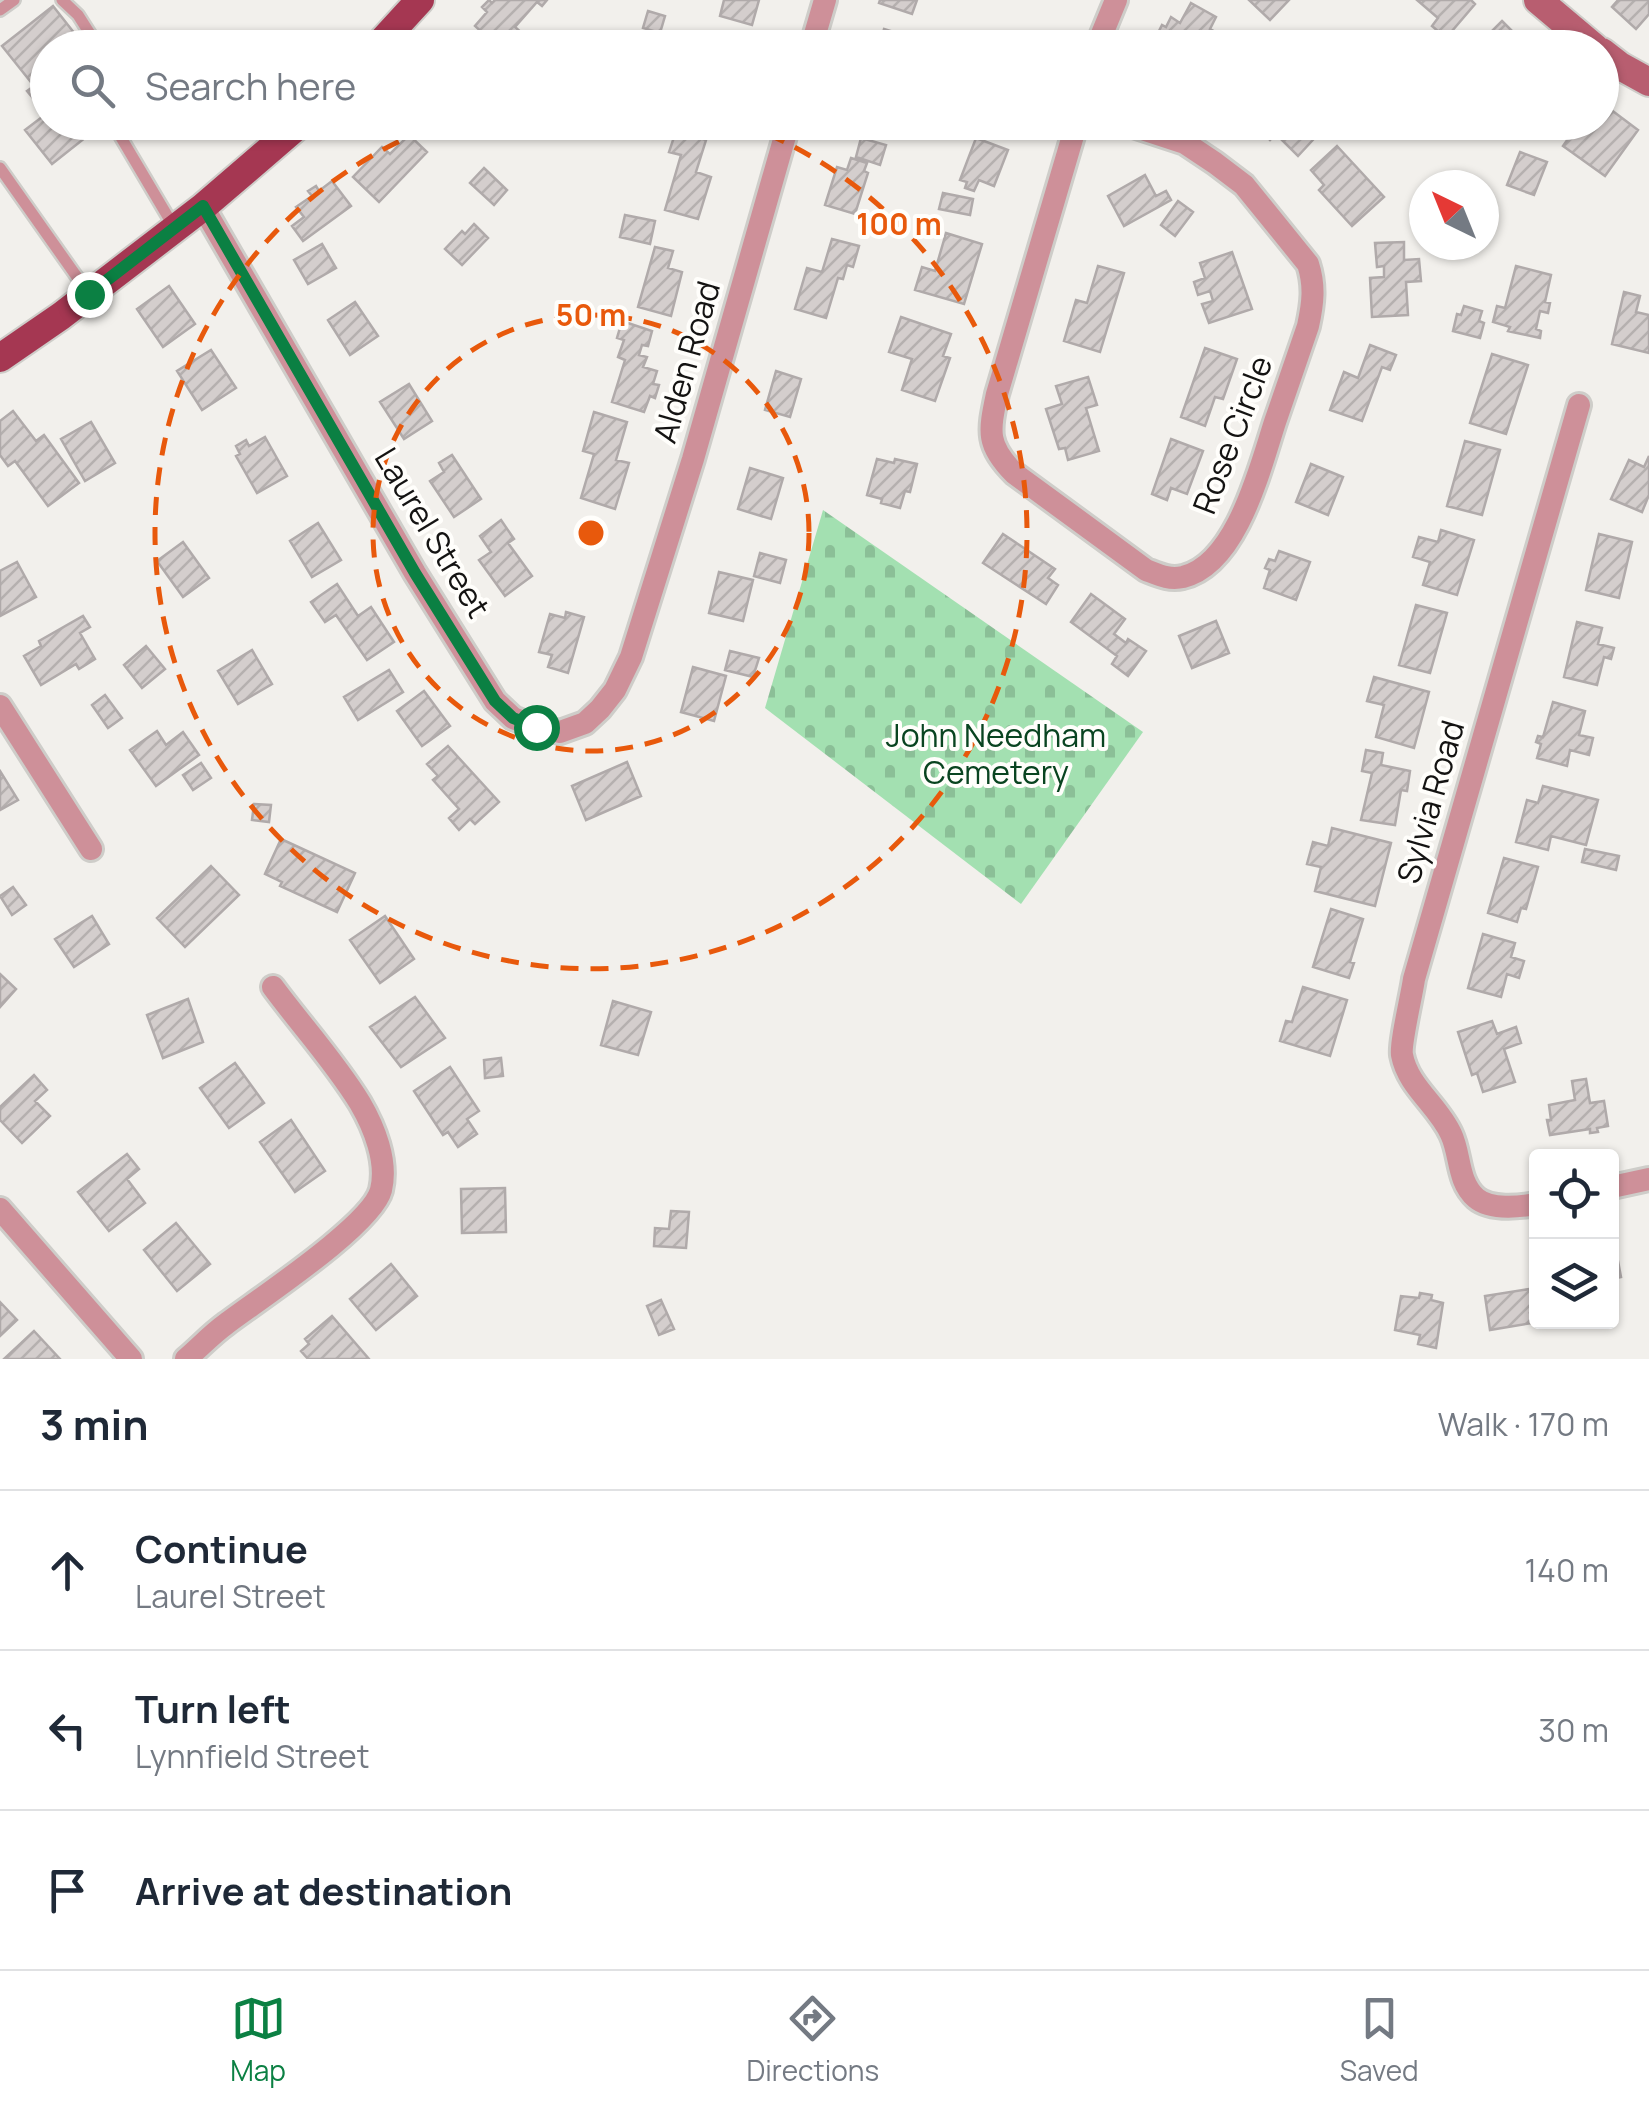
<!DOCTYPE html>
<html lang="en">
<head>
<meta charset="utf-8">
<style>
	:root { --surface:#fff; --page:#f2f2f3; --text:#1f2937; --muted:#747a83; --line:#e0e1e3; --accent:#0b8043 }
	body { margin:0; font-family:Manrope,sans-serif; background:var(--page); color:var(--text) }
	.controls { position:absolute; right:30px; bottom:30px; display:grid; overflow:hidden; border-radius:10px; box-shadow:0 2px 8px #0004 }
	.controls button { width:90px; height:90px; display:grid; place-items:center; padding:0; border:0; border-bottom:2px solid var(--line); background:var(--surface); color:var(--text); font:50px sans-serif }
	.compass { position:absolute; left:1409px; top:170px; width:90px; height:90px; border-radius:50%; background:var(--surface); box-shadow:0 2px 8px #0004; rotate:317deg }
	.stop { position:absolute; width:30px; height:30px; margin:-22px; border:8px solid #0b8043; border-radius:50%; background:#fff }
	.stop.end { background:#0b8043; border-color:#fff; box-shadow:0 2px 10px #0008 }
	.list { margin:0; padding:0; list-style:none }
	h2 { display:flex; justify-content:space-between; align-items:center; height:130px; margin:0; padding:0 40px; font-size:42px }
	h2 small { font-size:32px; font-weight:400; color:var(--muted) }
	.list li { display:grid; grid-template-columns:65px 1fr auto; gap:30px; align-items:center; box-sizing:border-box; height:160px; padding:0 40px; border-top:2px solid var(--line) }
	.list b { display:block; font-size:38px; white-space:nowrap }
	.list p { margin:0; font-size:32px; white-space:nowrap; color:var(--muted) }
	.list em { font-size:32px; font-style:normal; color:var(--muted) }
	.icon { flex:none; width:55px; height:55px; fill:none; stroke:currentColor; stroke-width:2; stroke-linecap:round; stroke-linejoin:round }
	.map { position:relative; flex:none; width:1649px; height:1359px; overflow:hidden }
	.search { position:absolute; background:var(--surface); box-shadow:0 2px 8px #0004; left:30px; right:30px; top:30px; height:110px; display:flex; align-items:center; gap:25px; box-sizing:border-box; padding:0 35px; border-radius:55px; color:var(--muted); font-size:38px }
	.sheet { height:610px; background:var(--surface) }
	nav { display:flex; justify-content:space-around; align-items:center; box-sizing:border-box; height:140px; border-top:2px solid var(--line); background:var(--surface); font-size:28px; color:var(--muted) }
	nav a { display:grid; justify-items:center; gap:5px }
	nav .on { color:var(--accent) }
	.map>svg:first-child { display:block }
	.cemetery { fill:url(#cemetery-stones) }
	.building { fill:url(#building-hatch); stroke:#b0aaaa; stroke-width:2.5 }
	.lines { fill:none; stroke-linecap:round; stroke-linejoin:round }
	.service-casing { stroke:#cecdc9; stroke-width:16 }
	.minor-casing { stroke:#cecdc9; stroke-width:28 }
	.secondary-casing { stroke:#cecdc9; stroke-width:32 }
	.primary-casing { stroke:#cecdc9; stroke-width:32 }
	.service { stroke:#ce9099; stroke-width:11 }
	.minor { stroke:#ce9099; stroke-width:22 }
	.secondary { stroke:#b85e70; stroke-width:28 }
	.primary { stroke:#a53752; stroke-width:28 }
	.route { stroke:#0b8043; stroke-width:12 }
	.ring { fill:none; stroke:#e8590c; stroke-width:5; stroke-dasharray:18 12 }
	.labels { text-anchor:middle; stroke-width:8; stroke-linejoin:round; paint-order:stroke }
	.street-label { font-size:32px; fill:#141312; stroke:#fffefb }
	.park-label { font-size:32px; fill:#094420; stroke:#fffefb }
	.centre { fill:#e8590c; stroke:#fffefb; stroke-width:5 }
	.ring-label { font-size:30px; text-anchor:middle; font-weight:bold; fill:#e8590c; stroke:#fffefb; stroke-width:8; stroke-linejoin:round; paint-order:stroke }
</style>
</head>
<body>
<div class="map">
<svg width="1649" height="1359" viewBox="0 0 1649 1359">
	<defs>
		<pattern id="cemetery-stones" width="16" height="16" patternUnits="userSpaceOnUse" patternTransform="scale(2.5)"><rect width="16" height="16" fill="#a3e0b1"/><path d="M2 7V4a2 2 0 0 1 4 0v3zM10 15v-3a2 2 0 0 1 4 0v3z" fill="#8bbf97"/></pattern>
		<pattern id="building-hatch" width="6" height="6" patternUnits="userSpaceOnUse" patternTransform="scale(2.5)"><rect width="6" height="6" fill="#d4cecd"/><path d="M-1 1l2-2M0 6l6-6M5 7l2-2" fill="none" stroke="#b5b0af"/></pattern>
	</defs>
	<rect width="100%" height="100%" fill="#f2f0ec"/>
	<!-- cemetery -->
	<path class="cemetery" d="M823 510 1143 732 1021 904 765 708Z"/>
	<!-- building -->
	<path class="building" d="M489 0 492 3 495 0H547L542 6 537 2 515 27 523 34 516 42 512 37 503 48H499L475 26 487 12 482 7Z
		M724 0H759L752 25 720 16Z
		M880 0H917L912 14 879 3Z
		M1249 0H1289L1270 20Z
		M1417 0H1471L1475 4 1446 38 1432 26 1438 18Z
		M1618 0H1649V14L1636 29 1612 7Z
		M1191 3 1216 17 1210 29 1223 36 1216 48H1155L1161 37 1157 35 1162 25 1166 27 1171 17 1180 23Z
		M53 6 86 48H48V122H105L52 164 25 130 46 114 27 91 34 86 2 46Z
		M648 11 665 16 660 33 643 28Z
		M1502 21 1529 48H1476V47Z
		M884 29 913 38 910 48H879Z
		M703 33 739 43 737 48H699Z
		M1333 34 1348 46 1347 48H1322Z
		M1602 103 1638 130 1605 176 1563 146 1580 122H1602Z
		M1252 122H1315L1322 130 1298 156 1276 134 1270 140Z
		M676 131 706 140 696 172 711 177 698 219 665 210 681 155 669 152Z
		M409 135 427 152 379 202 353 177 382 147 390 154Z
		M861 138 886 145 880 165 856 157Z
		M976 138 1008 150 994 186 979 180 974 191 965 188 967 182 960 180Z
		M1337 146 1384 197 1352 226 1319 190 1324 185 1311 170Z
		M1520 152 1547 162 1534 195 1507 185Z
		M851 158 867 163 864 171 868 173 855 214 825 205 837 167 847 170Z
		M484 168 507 190 494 205 470 183Z
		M1145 175 1156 196 1166 191 1171 200 1124 226 1108 196Z
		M332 181 351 206 303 241 292 226 304 217 296 207 312 196 308 191 316 186 319 191Z
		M943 193 973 199 970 215 939 209Z
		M1178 201 1193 212 1175 236 1161 225Z
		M625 215 655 221 650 244 620 237Z
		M474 224 488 238 462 265 445 249 462 231 465 234Z
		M946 233 982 244 964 304 915 290 922 267 935 271Z
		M832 239 859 246 853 267 847 265 843 279 838 278 826 318 795 309 807 268 822 272Z
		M1404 242V260L1419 259 1421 281 1406 282 1408 315 1372 317 1370 278 1384 277V266L1377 267 1375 243Z
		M322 244 336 268 308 284 294 260Z
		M655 247 673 251 668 268 682 272 671 316 638 307Z
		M1232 252 1252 309 1209 323 1202 304 1213 301 1210 291 1198 295 1194 282 1205 278 1200 263Z
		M1098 266 1124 273 1100 352 1064 341 1076 300 1087 303Z
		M1516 266 1551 275 1545 302 1550 303 1548 313 1540 311 1536 329 1541 331 1540 338 1508 331 1510 327 1493 322 1497 306 1505 308Z
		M169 286 195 324 163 347 137 309Z
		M1624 292 1640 296 1636 312 1649 315V353L1612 344Z
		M355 302 378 336 350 355 328 320Z
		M1464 306 1482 311 1479 321 1484 323 1480 338 1453 331 1457 314 1461 315Z
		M901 317 951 334 943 356 950 358 935 401 902 390 912 359 889 352Z
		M622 321 652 331 648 346 642 345 639 355 647 357 643 367 657 371 653 384 659 385 655 398 650 396 644 412 612 402 625 360 618 357 624 340 617 338Z
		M1370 345 1396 355 1390 370 1382 367 1362 421 1330 410 1344 372 1358 378Z
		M1205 348 1237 359 1223 399 1215 397 1205 426 1181 417Z
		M211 350 236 388 202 410 177 371Z
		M1492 354 1528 365 1506 434 1470 423Z
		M776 371 801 379 790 417 765 410Z
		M1088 377 1097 405 1086 408 1099 451 1068 460 1065 448 1059 449 1046 409 1062 404 1056 386Z
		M409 384 432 421 404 439 380 402Z
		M13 411 36 441 44 435 79 483 48 506 15 461 8 466 0 455V421Z
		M594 412 627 422 616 460 629 463 615 509 581 498 594 454 583 451Z
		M91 422 115 463 85 481 61 439Z
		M265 437 287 476 257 493 236 456 240 454 236 446 246 440 249 446Z
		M1171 439 1203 451 1187 494 1171 488 1167 500 1152 494Z
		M1465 441 1500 450 1482 515 1447 506Z
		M452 455 481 499 454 517 430 481 444 472 439 463Z
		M1649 456V495L1642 512 1611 499 1629 460 1644 467Z
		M877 459 894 463 895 459 917 464 910 492 905 491 900 508 881 503 882 499 867 495Z
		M1311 464 1343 477 1328 515 1296 502Z
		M750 468 783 478 771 519 738 509Z
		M501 520 514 539 508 543 532 576 505 596 479 560 491 552 480 536Z
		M318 523 341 560 312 577 290 541Z
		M1441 530 1474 540 1457 595 1423 585 1430 562 1413 557 1419 537 1438 542Z
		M1003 534 1055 569 1048 578 1058 585 1046 604 983 563Z
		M1599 534 1632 542 1619 598 1586 590Z
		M183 542 209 578 183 597 157 561Z
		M1279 551 1310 562 1296 600 1264 588 1270 570 1265 568 1269 559 1275 561Z
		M760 553 786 560 780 583 754 576Z
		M17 562 36 597 0 616V571Z
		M719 572 753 580 743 621 709 613Z
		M337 584 358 616 371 607 394 642 367 660 336 615 325 622 311 602Z
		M1091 594 1125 619 1114 634 1126 643 1128 639 1146 651 1128 676 1112 664 1117 656 1071 622Z
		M1416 605 1447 613 1430 673 1399 665Z
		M566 612 584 617 568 673 548 667 552 655 539 652 550 614 565 618Z
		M83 616 90 627 80 633 95 659 79 669 76 664 41 685 24 656 41 646 39 641Z
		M1216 621 1229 653 1192 668 1179 636Z
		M1577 622 1602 628 1598 644 1614 648 1611 659 1604 657 1597 685 1564 677Z
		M146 646 165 669 142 688 124 665Z
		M252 650 272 684 238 704 218 671Z
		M730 651 759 658 753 677 725 670Z
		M693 667 726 676 714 721 681 712Z
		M389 670 403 692 358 720 344 697Z
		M1374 677 1429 692 1414 748 1376 737 1384 705 1367 701Z
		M424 691 450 726 422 746 397 711Z
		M105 695 122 718 108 728 92 705Z
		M1553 702 1585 711 1579 735 1593 738 1589 755 1570 750 1567 766 1537 758 1541 744 1536 742 1538 736 1543 737Z
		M157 731 166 745 183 732 199 755 156 786 130 750Z
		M448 746 499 802 475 824 470 819 459 830 449 818 459 809 433 780 438 776 427 764Z
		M1366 750 1383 753 1381 765 1410 771 1407 791 1401 790 1395 825 1361 820 1372 773 1362 771Z
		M627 762 641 796 586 820 572 786Z
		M201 763 211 778 193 790 183 775Z
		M0 771 18 800 0 810Z
		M1543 786 1598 800 1586 845 1551 836 1548 850 1516 842 1527 800 1538 803Z
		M254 804 271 805 269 822 252 820Z
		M1332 828 1391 843 1375 906 1315 891 1321 867 1307 864 1313 842 1328 846Z
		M281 839 355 873 337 912 280 886 282 882 265 874Z
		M1585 849 1619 856 1616 870 1582 862Z
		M1504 858 1538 867 1526 909 1521 908 1517 922 1488 913Z
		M211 866 239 895 185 947 157 918Z
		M13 887 26 905 12 915 0 896Z
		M1331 909 1363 919 1350 962 1354 963 1349 978 1313 967Z
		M92 916 109 944 74 967 55 939Z
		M385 916 414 959 380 983 350 940Z
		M1483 934 1515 943 1511 957 1524 961 1519 978 1507 974 1501 997 1468 988Z
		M0 974 16 989 0 1007Z
		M1303 987 1347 1000 1330 1056 1280 1041 1286 1021 1292 1022Z
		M415 997 445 1038 401 1067 370 1027Z
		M188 999 203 1042 163 1058 147 1015Z
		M613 1001 651 1012 638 1055 601 1045Z
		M1492 1021 1497 1034 1516 1027 1521 1043 1504 1049 1515 1082 1483 1092 1477 1073 1472 1075 1458 1032Z
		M501 1058 503 1076 485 1078 484 1060Z
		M235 1063 264 1103 229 1128 200 1088Z
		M450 1067 479 1111 467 1119 477 1134 458 1147 448 1132 443 1135 414 1091Z
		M34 1075 47 1090 35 1101 50 1116 22 1143 0 1120V1107Z
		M1586 1079 1590 1103 1604 1101 1608 1126 1597 1128 1598 1132 1590 1133V1129L1550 1135 1547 1120H1551L1549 1105 1575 1100 1572 1081Z
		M291 1120 325 1171 295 1192 260 1142Z
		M127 1154 139 1169 127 1179 145 1203 109 1231 78 1192Z
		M505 1188 506 1232 462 1233 461 1189Z
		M671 1211 689 1212 686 1248 654 1246 655 1228 669 1229Z
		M176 1223 210 1264 177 1291 144 1250Z
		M1615 1245 1621 1277 1612 1279V1246Z
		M391 1264 417 1296 376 1330 350 1299Z
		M1536 1288V1312L1530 1313 1532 1323 1490 1330 1485 1296Z
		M1420 1293 1432 1295 1431 1300 1443 1303 1436 1348 1418 1344 1420 1335 1395 1330 1401 1296 1419 1298Z
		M661 1300 674 1329 659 1335 647 1306Z
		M0 1302 17 1320 0 1336Z
		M332 1316 369 1359H308L301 1351 309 1344 305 1339Z
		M34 1331 60 1359H4Z"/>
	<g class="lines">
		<!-- service casing -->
		<g class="service-casing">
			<path id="service" d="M62 0 78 15 99 48
				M0 10 14 0
				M116 122V129L174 227
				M0 168 89 294"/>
		</g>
		<!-- minor casing -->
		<g class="minor-casing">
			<path id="minor" d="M811 48 825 0
				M1098 48 1102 34 1116 0
				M1077 122 997 394C989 432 986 445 1015 474L1146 570C1159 575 1169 580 1183 577 1237 564 1260 468 1275 422 1286 390 1297 358 1308 326 1313 303 1315 286 1308 264L1244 185 1215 163 1185 143 1121 122
				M203 207 415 573 495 701 513 718 536 727 560 732 585 723 600 709 615 690 631 657 693 459 789 122
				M0 706 91 849
				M1612 1187 1649 1179
				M1536 1204C1519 1207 1490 1210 1476 1198 1457 1181 1461 1155 1451 1134 1438 1105 1408 1087 1402 1055 1400 1044 1412 994 1414 979L1579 405
				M0 1209 131 1359
				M186 1359C200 1347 212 1334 226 1324 259 1299 372 1225 381 1190 388 1161 374 1127 360 1103 335 1062 301 1025 273 987"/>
		</g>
		<!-- secondary casing -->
		<g class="secondary-casing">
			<path id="secondary" d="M1538 0 1595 48
				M1602 52 1620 66 1649 82"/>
		</g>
		<!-- primary casing -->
		<g class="primary-casing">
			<path id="primary" d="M376 48 420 0
				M0 358 61 316 203 207 302 122"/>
		</g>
		<!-- service -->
		<use href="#service" class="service"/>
		<!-- minor -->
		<use href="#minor" class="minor"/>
		<!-- secondary -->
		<use href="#secondary" class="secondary"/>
		<!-- primary -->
		<use href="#primary" class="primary"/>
	</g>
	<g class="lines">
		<!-- route -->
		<path class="route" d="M89 294 203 206 415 573 495 701 513 718 536 727"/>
	</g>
	<!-- distance rings -->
	<g class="ring">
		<circle cx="591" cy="533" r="218"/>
		<path d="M740 123A436 436 0 1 1 442 123"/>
	</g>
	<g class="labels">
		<!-- street labels -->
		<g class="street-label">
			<text transform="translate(687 362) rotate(-74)" y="11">Alden Road</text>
			<text transform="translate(1233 435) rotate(-69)" y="11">Rose Circle</text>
			<text transform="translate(432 533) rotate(59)" y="11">Laurel Street</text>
			<text transform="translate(1431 802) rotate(-74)" y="11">Sylvia Road</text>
		</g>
		<!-- park labels -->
		<g class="park-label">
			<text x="996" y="747">John Needham<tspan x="996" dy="37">Cemetery</tspan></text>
		</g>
	</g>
	<circle cx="591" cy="533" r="15" class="centre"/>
	<g class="ring-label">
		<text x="899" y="235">100 m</text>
		<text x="591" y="326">50 m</text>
	</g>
</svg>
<div class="controls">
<button><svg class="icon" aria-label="locate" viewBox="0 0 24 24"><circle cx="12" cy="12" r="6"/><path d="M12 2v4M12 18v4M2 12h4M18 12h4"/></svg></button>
<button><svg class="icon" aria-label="layers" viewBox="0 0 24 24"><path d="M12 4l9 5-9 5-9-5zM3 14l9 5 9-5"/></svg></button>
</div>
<svg class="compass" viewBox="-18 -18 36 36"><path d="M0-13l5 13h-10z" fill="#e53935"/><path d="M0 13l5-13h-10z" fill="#747a83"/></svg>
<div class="stop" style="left:536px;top:727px"></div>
<div class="stop end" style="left:89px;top:294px"></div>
<div class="search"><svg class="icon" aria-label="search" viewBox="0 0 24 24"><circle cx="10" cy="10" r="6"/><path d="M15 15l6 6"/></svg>Search here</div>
</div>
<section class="sheet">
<h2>3 min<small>Walk · 170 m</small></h2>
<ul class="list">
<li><svg class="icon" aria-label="ahead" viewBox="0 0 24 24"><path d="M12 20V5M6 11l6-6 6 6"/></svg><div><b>Continue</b><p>Laurel Street</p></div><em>140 m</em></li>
<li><svg class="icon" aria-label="left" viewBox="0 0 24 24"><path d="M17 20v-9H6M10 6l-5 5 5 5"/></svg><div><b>Turn left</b><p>Lynnfield Street</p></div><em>30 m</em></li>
<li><svg class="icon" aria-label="arrive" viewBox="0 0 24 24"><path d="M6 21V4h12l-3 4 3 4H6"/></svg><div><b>Arrive at destination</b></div></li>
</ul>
</section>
<nav>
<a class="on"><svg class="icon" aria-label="map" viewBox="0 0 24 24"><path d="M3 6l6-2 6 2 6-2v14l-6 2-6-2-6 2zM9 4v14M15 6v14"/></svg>Map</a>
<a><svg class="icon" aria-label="directions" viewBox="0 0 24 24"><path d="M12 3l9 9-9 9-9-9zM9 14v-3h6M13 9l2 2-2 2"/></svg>Directions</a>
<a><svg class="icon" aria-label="saved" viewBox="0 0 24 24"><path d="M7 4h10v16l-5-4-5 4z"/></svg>Saved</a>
</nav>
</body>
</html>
